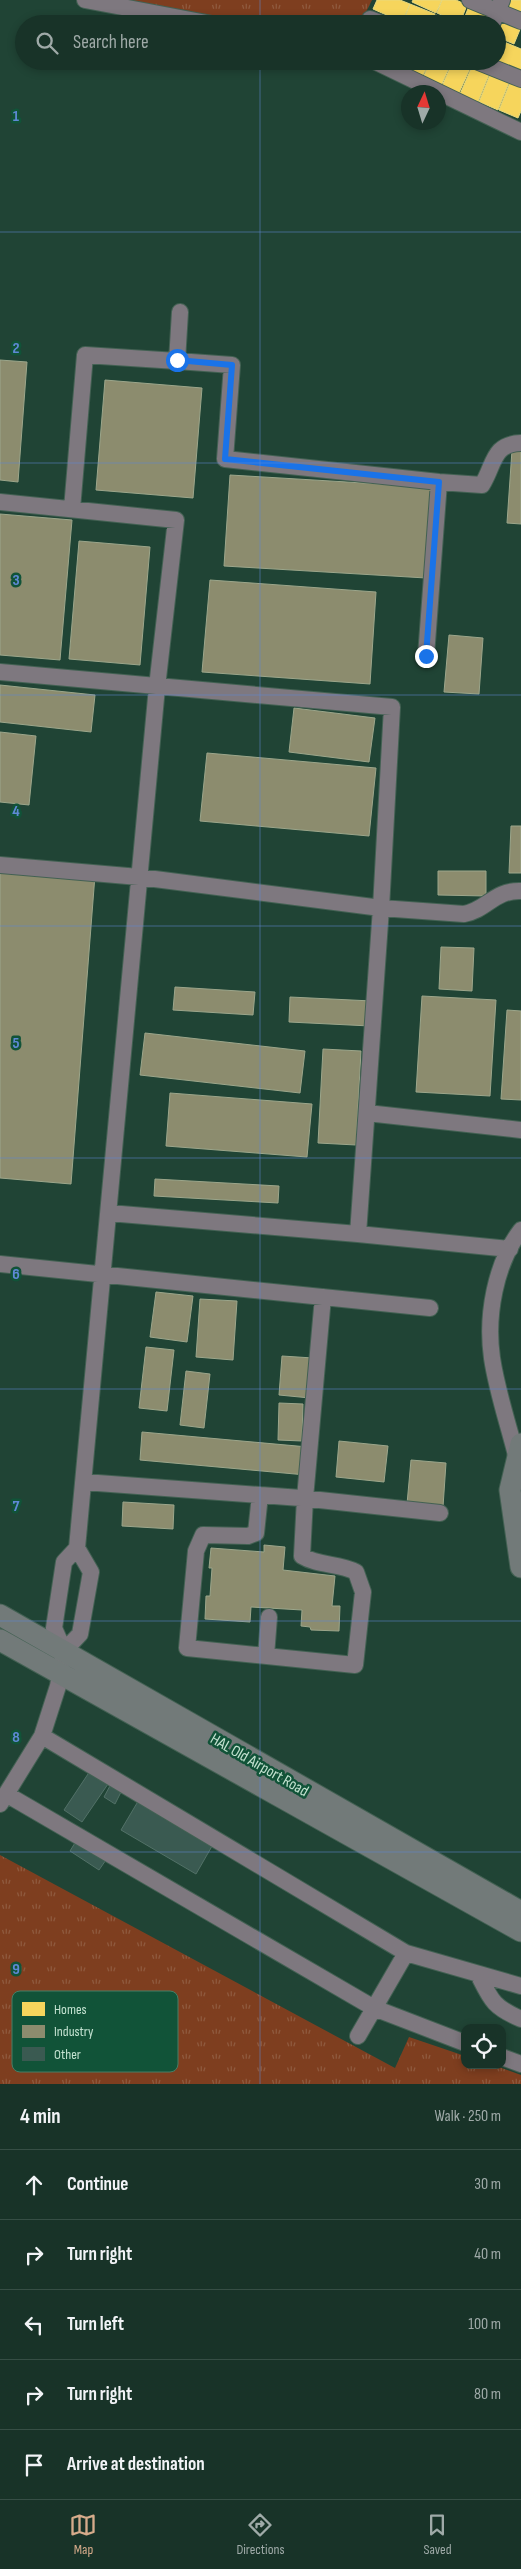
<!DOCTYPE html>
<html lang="en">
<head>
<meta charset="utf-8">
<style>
	:root { --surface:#183328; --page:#253f34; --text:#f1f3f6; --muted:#9faaa8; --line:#364e45; --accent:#d6ab8b }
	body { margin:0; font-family:"Sofia Sans Condensed",sans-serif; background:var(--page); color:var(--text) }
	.controls { position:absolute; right:15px; bottom:15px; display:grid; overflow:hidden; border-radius:10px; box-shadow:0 2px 8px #0003 }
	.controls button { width:45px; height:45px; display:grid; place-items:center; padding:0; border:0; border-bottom:1px solid var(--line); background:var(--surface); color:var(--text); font:25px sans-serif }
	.compass { position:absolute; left:401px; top:85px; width:45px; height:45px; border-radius:50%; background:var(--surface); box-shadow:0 2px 8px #0003; rotate:4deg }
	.stop { position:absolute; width:15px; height:15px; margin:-11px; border:4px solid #1a73e8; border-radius:50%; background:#fff }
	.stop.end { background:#1a73e8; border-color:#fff; box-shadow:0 1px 5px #0008 }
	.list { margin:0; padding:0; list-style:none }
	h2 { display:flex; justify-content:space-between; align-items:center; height:65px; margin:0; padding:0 20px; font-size:21px }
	h2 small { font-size:16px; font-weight:400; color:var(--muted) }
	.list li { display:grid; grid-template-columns:32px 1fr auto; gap:15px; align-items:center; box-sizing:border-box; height:70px; padding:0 20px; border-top:1px solid var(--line) }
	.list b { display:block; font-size:19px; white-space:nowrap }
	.list em { font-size:16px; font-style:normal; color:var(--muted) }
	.icon { flex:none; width:28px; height:28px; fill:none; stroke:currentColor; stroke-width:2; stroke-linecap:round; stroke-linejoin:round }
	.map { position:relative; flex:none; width:521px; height:2084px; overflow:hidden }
	.search { position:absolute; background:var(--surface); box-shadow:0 2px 8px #0003; left:15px; right:15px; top:15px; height:55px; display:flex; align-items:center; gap:12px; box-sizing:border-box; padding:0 18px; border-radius:28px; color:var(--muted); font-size:19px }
	.sheet { height:415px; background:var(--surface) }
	nav { display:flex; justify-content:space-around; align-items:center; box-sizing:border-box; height:70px; border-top:1px solid var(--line); background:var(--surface); font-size:14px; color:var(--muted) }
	nav a { display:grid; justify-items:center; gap:2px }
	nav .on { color:var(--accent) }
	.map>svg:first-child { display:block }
	.grass { fill:url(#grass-tufts) }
	.homes { fill:#f6d55c; stroke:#e7d97f }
	.industry { fill:#8c8c6e; stroke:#9ca68b }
	.building { fill:#3a5a51; stroke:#527167 }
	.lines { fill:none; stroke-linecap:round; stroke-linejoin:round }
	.minor-casing { stroke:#436153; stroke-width:18 }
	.major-casing { stroke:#436153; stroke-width:23 }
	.minor { stroke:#7e787f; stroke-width:16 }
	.major { stroke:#727a79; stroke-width:21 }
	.route { stroke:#1a73e8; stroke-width:6 }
	.grid { fill:none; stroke:#5f89d5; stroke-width:1; stroke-opacity:0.55 }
	.labels { text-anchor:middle; stroke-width:5; stroke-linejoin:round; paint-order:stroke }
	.street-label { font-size:16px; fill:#c3e2d0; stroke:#115338 }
	.key { fill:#115338; stroke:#467e66; stroke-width:1 }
	.key-label { font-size:14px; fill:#c3e2d0 }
	.grid-label { font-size:16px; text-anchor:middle; font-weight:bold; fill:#5f89d5; stroke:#115338; stroke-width:5; stroke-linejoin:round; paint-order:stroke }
</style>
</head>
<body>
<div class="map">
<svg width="521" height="2084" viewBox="0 0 521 2084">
	<defs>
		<pattern id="grass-tufts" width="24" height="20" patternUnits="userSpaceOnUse" patternTransform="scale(1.25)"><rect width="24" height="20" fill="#7e3e1f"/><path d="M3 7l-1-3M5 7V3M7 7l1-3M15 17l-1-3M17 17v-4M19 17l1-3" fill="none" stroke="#8f5a3e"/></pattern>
	</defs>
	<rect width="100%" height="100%" fill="#204435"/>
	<!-- grass -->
	<path class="grass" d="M93 0H372L360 24H223Z
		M0 1855 395 2068 409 2037 465 2056V2065H493L521 2075V2084H0Z"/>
	<!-- homes -->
	<path class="homes" d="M377 0H400L410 4 402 22 373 9Z
		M413 0H442L436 13 412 2Z
		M442 0H456L467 5 460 23 437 13Z
		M511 0H521V13L508 7Z
		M410 4 435 14 432 24 403 22Z
		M469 6 490 15 487 24H462Z
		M436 15 458 24H433Z
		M502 19 521 27 514 44 497 37Z
		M497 39 521 49V71L497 61Z
		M409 61H430L422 77 406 70Z
		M430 61H452L441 86 423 78Z
		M453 61 472 64 459 93 442 86Z
		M473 64 490 72 478 102 460 94Z
		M491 72 510 80 498 110 479 102Z
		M511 80 521 84V111L518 118 499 110Z"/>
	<!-- industry -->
	<path class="industry" d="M0 360 27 362 18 482 0 480Z
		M105 380 202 388 193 498 96 490Z
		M512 450 521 451V524L507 523Z
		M230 475 431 487 426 578 224 566Z
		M0 514 72 520 60 660 0 655Z
		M79 541 150 547 140 665 69 659Z
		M210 580 376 592 370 684 202 672Z
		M449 635 483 638 479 694 444 692Z
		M0 685 95 695 91 732 0 722Z
		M294 708 375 718 369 762 289 752Z
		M0 732 36 736 29 805 0 802Z
		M207 753 376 768 369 836 200 821Z
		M511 826H521V873H509Z
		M0 868 95 875 71 1184 0 1178Z
		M438 871H486V896L438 895Z
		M441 947 474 948 472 991 439 989Z
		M175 987 255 992 253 1015 173 1010Z
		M422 996 496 1000 490 1096 416 1092Z
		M290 997 372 1001 370 1026 289 1022Z
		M507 1010 521 1011V1100L501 1099Z
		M145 1033 305 1051 300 1093 140 1075Z
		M323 1049 361 1051 356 1145 318 1143Z
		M170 1093 312 1104 307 1157 166 1146Z
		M155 1179 279 1186 278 1203 154 1196Z
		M156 1292 193 1296 187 1342 150 1337Z
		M200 1299 237 1301 233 1360 196 1357Z
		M146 1347 174 1350 167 1411 139 1408Z
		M282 1356 313 1358 310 1398 279 1395Z
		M186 1371 210 1374 204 1428 180 1425Z
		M279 1403 303 1404 302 1441 278 1440Z
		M142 1432 308 1447 306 1475 140 1460Z
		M339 1441 388 1446 384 1482 336 1477Z
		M411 1460 446 1463 443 1507 407 1504Z
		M123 1502 174 1505 173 1529 122 1526Z
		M264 1545 285 1547 283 1570 335 1576 332 1606H340L339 1631 311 1630 310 1627 301 1626 302 1610 251 1607 250 1622 205 1619 206 1596H210L212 1568H209L211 1548 264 1552Z"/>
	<!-- building -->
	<path class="building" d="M90 1771 108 1784 82 1822 64 1810Z
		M112 1782 123 1788 115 1804 104 1797Z
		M140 1798 215 1841 196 1874 121 1830Z
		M78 1838 108 1857 99 1870 70 1851Z"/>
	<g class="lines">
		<!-- minor casing -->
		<g class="minor-casing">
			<path id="minor" d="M85 0 212 24
				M470 0 521 21
				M370 19 383 24
				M492 24 502 0
				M374 61 521 132
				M476 61 521 79
				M177 361 232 365 225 459 439 482 482 485C495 464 492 444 521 443
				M0 502 176 520 157 687 77 1548 91 1572 80 1634 64 1651
				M72 509 85 355 177 361 180 312
				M426 656 439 482
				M0 672 392 707 381 908 358 1234 109 1213
				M0 865 139 877 381 908 464 914C487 910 494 890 521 891
				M367 1113 521 1130
				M358 1234 510 1249
				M0 1264 430 1308
				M517 1459C509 1426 497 1392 492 1358 486 1316 495 1264 521 1230
				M84 1482 301 1498 440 1513
				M260 1495 256 1533 248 1536 203 1535 196 1551 187 1648 355 1665 363 1592 356 1572C339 1563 318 1566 302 1556L305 1498 323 1297
				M266 1656 269 1617
				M42 1736 406 1953
				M6 1794 374 2008 465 2043
				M0 1804 42 1736 58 1686 64 1651 54 1628 64 1562 77 1548
				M478 1974C491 2000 493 2007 521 2019
				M358 2036 406 1953 521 1986
				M502 2057 521 2064"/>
		</g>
		<!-- major casing -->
		<g class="major-casing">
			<path id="major" d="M521 1444 510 1490 521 1567
				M0 1615 521 1912
				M0 1640 521 1931"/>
		</g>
		<!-- minor -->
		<use href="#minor" class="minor"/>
		<!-- major -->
		<use href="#major" class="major"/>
	</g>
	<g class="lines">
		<!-- route -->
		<path class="route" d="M177 360 232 365 225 459 439 482 426 656"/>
	</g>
	<!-- grid -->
	<path class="grid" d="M260 0V24M260 61V2084M0 232H521M0 463H521M0 695H521M0 926H521M0 1158H521M0 1389H521M0 1621H521M0 1852H521"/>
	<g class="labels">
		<!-- street labels -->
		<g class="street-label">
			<text transform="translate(260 1764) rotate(30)" y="6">HAL Old Airport Road</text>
		</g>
	</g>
	<!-- legend -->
	<rect x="12" y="1991" width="166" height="81" rx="8" class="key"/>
	<rect x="22" y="2002" width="23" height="14" fill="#f6d55c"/>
	<rect x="22" y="2025" width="23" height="13" fill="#8c8c6e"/>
	<rect x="22" y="2047" width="23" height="14" fill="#3a5a51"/>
	<g class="key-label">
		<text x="54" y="2014">Homes</text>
		<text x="54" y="2036">Industry</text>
		<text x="54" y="2059">Other</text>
	</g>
	<g class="grid-label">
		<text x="16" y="121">1</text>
		<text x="16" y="353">2</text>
		<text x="16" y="585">3</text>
		<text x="16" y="816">4</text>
		<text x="16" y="1048">5</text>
		<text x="16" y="1279">6</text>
		<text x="16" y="1511">7</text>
		<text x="16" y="1742">8</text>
		<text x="16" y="1974">9</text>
	</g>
</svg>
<div class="controls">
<button><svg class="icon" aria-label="locate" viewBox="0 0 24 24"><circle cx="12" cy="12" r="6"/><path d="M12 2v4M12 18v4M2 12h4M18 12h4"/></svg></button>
</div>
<svg class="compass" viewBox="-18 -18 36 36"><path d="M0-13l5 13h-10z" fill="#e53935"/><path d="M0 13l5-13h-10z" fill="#9faaa8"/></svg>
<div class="stop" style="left:177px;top:360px"></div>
<div class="stop end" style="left:426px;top:656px"></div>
<div class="search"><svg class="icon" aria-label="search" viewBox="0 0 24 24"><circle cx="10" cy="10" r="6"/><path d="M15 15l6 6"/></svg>Search here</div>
</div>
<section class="sheet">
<h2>4 min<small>Walk · 250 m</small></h2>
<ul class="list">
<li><svg class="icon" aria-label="ahead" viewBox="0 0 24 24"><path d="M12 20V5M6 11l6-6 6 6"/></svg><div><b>Continue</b></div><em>30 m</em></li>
<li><svg class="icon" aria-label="right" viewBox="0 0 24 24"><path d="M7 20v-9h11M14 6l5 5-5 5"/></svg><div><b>Turn right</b></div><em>40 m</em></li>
<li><svg class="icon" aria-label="left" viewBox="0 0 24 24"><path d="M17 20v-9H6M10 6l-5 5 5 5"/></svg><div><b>Turn left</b></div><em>100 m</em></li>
<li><svg class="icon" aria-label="right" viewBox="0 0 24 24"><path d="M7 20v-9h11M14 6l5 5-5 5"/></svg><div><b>Turn right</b></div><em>80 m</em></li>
<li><svg class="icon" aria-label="arrive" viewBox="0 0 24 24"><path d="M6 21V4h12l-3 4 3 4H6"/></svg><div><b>Arrive at destination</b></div></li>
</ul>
</section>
<nav>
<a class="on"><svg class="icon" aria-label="map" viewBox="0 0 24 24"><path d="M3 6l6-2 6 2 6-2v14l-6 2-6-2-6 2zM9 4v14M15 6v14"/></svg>Map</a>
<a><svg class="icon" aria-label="directions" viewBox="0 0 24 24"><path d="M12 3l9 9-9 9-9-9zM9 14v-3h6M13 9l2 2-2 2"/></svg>Directions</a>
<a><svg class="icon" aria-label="saved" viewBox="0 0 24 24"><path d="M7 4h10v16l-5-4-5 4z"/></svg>Saved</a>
</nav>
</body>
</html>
